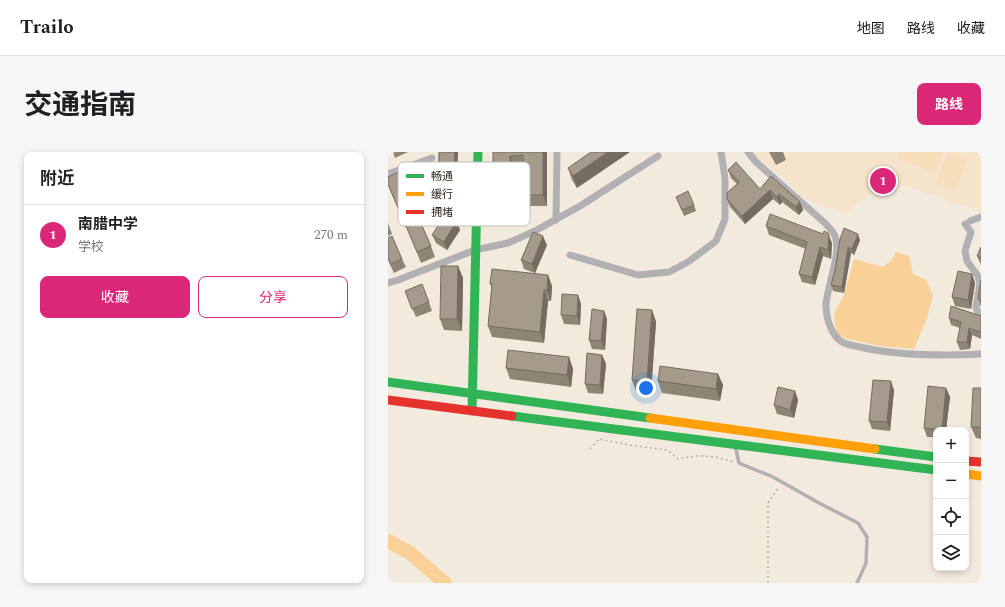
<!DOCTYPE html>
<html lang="zh">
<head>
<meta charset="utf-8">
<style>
	:root { --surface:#fff; --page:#f6f6f6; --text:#202124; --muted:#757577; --line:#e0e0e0; --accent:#db2777 }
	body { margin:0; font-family:Spectral,"Noto Sans SC",serif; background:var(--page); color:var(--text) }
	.controls { position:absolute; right:12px; bottom:12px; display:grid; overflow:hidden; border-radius:8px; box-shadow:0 2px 6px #0003 }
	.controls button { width:36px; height:36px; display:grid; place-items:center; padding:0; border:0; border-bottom:1px solid var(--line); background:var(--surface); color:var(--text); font:20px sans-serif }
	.you { position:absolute; left:258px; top:236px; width:14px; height:14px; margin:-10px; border:3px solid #fff; border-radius:50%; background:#1a73e8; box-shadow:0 0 0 6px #1a73e833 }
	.badge { display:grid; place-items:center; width:26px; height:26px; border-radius:50%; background:var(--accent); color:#fff; font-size:13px; font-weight:700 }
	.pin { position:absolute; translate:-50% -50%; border:2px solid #fff; box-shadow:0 1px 4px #0006 }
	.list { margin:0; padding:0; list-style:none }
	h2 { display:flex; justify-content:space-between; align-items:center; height:52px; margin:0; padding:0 16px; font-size:17px }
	h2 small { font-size:13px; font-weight:400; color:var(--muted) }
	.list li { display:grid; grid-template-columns:26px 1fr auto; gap:12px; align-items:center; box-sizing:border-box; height:60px; padding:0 16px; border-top:1px solid var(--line) }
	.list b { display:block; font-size:15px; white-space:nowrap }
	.list p { margin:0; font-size:13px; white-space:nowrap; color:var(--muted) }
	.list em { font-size:13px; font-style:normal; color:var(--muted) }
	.actions { display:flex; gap:8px; padding:12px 16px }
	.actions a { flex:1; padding:9px 0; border:1px solid var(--accent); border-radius:8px; text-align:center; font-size:14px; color:var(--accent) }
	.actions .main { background:var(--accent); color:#fff }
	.icon { flex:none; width:22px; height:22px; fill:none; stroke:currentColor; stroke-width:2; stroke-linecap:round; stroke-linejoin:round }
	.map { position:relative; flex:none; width:593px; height:431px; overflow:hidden; border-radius:8px }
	header { display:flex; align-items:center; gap:24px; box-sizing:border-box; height:56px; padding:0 20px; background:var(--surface); border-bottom:1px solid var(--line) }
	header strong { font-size:19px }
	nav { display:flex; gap:22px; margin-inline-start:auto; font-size:14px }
	.intro { display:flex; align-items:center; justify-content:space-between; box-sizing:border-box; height:96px; padding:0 24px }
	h1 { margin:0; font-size:28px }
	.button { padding:10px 18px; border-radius:8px; background:var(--accent); color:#fff; font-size:14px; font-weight:700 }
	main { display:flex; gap:24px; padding:0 24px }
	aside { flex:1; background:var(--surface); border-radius:8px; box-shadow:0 2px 6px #0003 }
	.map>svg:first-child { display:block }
	.built { fill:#f5e3cb }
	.green { fill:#f8deba }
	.water { fill:#f9d098 }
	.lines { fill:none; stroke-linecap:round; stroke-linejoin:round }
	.river { stroke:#f9d098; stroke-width:14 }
	.path { stroke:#b1aead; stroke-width:1.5; stroke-dasharray:2 3; stroke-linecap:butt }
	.lane { stroke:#b1b0b3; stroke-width:3.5 }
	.street { stroke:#b1b0b3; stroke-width:7 }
	.fast { stroke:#30b455; stroke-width:9 }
	.slow { stroke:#ff9f0a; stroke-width:9 }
	.jam { stroke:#e5322d; stroke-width:9 }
	.wall { fill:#8f8577 }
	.shaded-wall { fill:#746c61 }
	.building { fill:#a69b8a; stroke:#746c61 }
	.key { fill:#fff; stroke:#bfbdba; stroke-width:1 }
	.key-label { font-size:11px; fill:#2b2319 }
</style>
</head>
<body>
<header>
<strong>Trailo</strong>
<nav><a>地图</a><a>路线</a><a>收藏</a></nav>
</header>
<div class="intro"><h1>交通指南</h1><a class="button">路线</a></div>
<main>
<aside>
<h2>附近<small></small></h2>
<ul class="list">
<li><span class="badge">1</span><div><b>南腊中学</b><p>学校</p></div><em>270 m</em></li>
</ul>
<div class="actions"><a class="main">收藏</a><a>分享</a></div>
</aside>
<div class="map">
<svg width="593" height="431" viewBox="0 0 593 431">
	<rect width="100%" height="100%" fill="#f3eade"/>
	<!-- built -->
	<path class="built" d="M363 0H593V60L518 34 487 39 457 62 412 44 393 24 365 3Z"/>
	<!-- green -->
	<path class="green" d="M512 0H555L547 21 509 6Z
		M560 0 580 7 567 38 548 31Z"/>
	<!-- water -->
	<path class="water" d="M508 100 521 104 525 122 538 128 545 143 539 166 526 197 491 194 456 186 449 181 447 172 446 162 456 143 466 107 494 115 503 109Z"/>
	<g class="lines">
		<!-- river -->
		<path class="river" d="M0 389 22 401 57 431"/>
		<!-- path -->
		<path class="path" d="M202 297 211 287 247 294 279 298 290 307C314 302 322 303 346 310
			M380 431V351L391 335"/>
		<!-- lane -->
		<path class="lane" d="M347 293 351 311 385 325 431 351 470 371 479 385 478 411 469 431"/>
		<!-- street -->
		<path class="street" d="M360 0 368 10 438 72C440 75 445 79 447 84 454 100 439 134 438 153 438 166 443 183 454 190 459 193 467 194 472 195 511 204 553 204 593 202
			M0 22 44 6
			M168 68 169 0
			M582 69 593 65
			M577 72 583 80 577 99 579 109 590 124 592 131 588 156 590 160 593 161
			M182 103 250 123 281 120 300 110 328 89 337 67V26L333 0
			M0 131 10 128 87 98 120 91 147 79 192 54 270 4"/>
		<!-- fast -->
		<path class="fast" d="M0 230 262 266
			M84 259 90 0
			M124 264 548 318
			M487 297 548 305"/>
		<!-- slow -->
		<path class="slow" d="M262 266 487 297
			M578 322 593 324"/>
		<!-- jam -->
		<path class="jam" d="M0 248 124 264
			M578 309 593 310"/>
	</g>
	<!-- wall -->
	<path class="wall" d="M5 0H20L7 6Z
		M51 0H70L67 68 72 78 59 98 48 91 44 83 55 66 54 65 51 56 41 60 29 33 26 24 47 39Z
		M105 0H159V54H139L135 43V15H126V64H108L104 53Z
		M203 0 189 36 184 28 180 16Z
		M381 0H395L398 8 388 13Z
		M340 18 372 37 383 24 412 50 415 58 411 63 394 50 392 53 385 47 357 72 342 55 339 47 349 32 343 26Z
		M0 25 28 59 43 94 47 105 33 111 19 76H18L2 38 0 33Z
		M288 45 306 53 308 59 296 64Z
		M0 71 4 82 0 84Z
		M378 74 444 91 443 107 435 104 427 133 414 130 411 122 418 97 381 83Z
		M0 86 14 107 18 115 6 121 0 108Z
		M452 87 472 88 466 103 463 101 456 141 445 139 443 133 447 119Z
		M159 93 147 121 136 117 133 108Z
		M593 95V113L589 104Z
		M70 114 75 126 74 179 56 178 52 167Z
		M584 122 587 131 583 157 567 154 564 145Z
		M160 123 164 134 163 149H160L156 191 104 185 100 174 104 136 102 132Z
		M593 128V155L590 146Z
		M17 139 41 150 44 159 28 165Z
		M190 143 193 152 192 173 176 172 173 163Z
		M264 158 268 170 263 240 248 239 244 228Z
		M216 159 219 167 217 198 204 197 201 188Z
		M593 164V187L584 183 582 197 572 198 569 190 572 176 563 173 561 166Z
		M214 203 218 212 215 242 200 241 197 232Z
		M181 205 185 217 183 235 122 227 118 216Z
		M330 222 335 233 332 249 274 241 270 229Z
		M558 236 562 245 558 278H548V285H539L536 276Z
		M593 236V287L588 286 583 275Z
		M506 238 502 279 484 277 481 269Z
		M407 239 410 248 406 266 389 262 386 253Z"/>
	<!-- shaded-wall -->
	<path class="shaded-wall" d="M67 0H70L67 72 69 69 72 78 59 98 56 90 63 66Z
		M155 0H159V54L155 43Z
		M220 0H242L189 36 185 24Z
		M122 4 126 15V64L122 53Z
		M382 38 385 47 357 72 354 64Z
		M391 42 394 50 392 53 389 45Z
		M412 50 415 58 411 63 408 55Z
		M440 81 444 91 443 107 440 98Z
		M470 82 472 88 466 103 464 97Z
		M155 84 159 93 147 121 144 112Z
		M432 95 435 104 427 133 424 125Z
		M460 95 463 101 456 141 454 135Z
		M70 114 75 126 74 179 69 167Z
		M584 122 587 131 583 157 580 148Z
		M160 123 164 134 163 149 159 138Z
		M156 138 160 149 156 191 152 180Z
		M190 143 193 152 192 173 189 164Z
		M264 158 268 170 263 240 259 229Z
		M216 159 219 167 217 198 213 189Z
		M581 176 584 183 582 197 579 190Z
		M214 203 218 212 215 242 212 233Z
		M181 205 185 217 183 235 179 223Z
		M330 222 335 233 332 249 328 237Z
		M503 229 506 238 502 279 499 270Z
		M558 236 562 245 558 278H554Z
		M407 239 410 248 406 266 402 258Z"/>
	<!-- building -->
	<path class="building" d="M51 0H67L63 66 69 69 56 90 44 83 61 57H51V46L38 52 26 24 38 19 47 39 49 10 51 11Z
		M105 0H155V43H135V3L122 4V53H104V10H105Z
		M203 0H220L185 24 180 16Z
		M348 10 372 37 383 24 412 50 408 55 391 42 389 45 382 38 354 64 339 47V41L351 30 340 18Z
		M11 20 28 59 14 65 0 32V25Z
		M300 39 306 53 294 58 288 45Z
		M382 62 435 82 436 79 440 81 441 83 440 98 432 95 424 125 411 122 419 90 378 74Z
		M31 67 43 94 29 100 18 74Z
		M456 76 470 82 464 97 460 95 454 135 443 133 447 119 452 87Z
		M145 80 155 84 144 112 133 108Z
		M4 84 14 107 3 112 0 106V86Z
		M593 95V106L589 104Z
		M53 114H70L69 167H52Z
		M104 117 160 123 159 138H156L152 180 100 174 104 132H102Z
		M570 119 584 122 580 148 564 145Z
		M593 128V150L590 146Z
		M34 132 41 150 24 157 17 139Z
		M174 142 190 143 189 164 173 163Z
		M563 154 593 164V178L592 180 581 176 579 190H569L573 170 561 166Z
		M204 157 216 159 213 189 201 188Z
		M249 157 264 158 259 229 244 228Z
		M120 198 181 205 179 223 118 216Z
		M199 201 214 203 212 233 197 232Z
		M272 214 330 222 328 237 270 229Z
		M485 228 503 229 499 270 481 269Z
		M540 234 558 236 554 278 536 276Z
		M390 235 407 239 402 258 386 253Z
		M585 236H593V275H583Z"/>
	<!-- legend -->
	<rect x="10" y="10" width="132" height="64" rx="6" class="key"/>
	<rect x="18" y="22" width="18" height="4" fill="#30b455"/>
	<rect x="18" y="40" width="18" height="4" fill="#ff9f0a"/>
	<rect x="18" y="58" width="18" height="4" fill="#e5322d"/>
	<g class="key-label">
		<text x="43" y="28">畅通</text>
		<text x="43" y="46">缓行</text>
		<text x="43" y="64">拥堵</text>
	</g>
</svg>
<div class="controls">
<button>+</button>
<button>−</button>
<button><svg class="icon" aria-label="locate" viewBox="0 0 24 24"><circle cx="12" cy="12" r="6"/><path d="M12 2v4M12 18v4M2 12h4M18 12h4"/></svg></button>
<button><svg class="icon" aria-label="layers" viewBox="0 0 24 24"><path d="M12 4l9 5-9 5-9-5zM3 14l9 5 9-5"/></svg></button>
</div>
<div class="you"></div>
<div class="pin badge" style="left:495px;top:29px">1</div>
</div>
</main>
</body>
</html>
